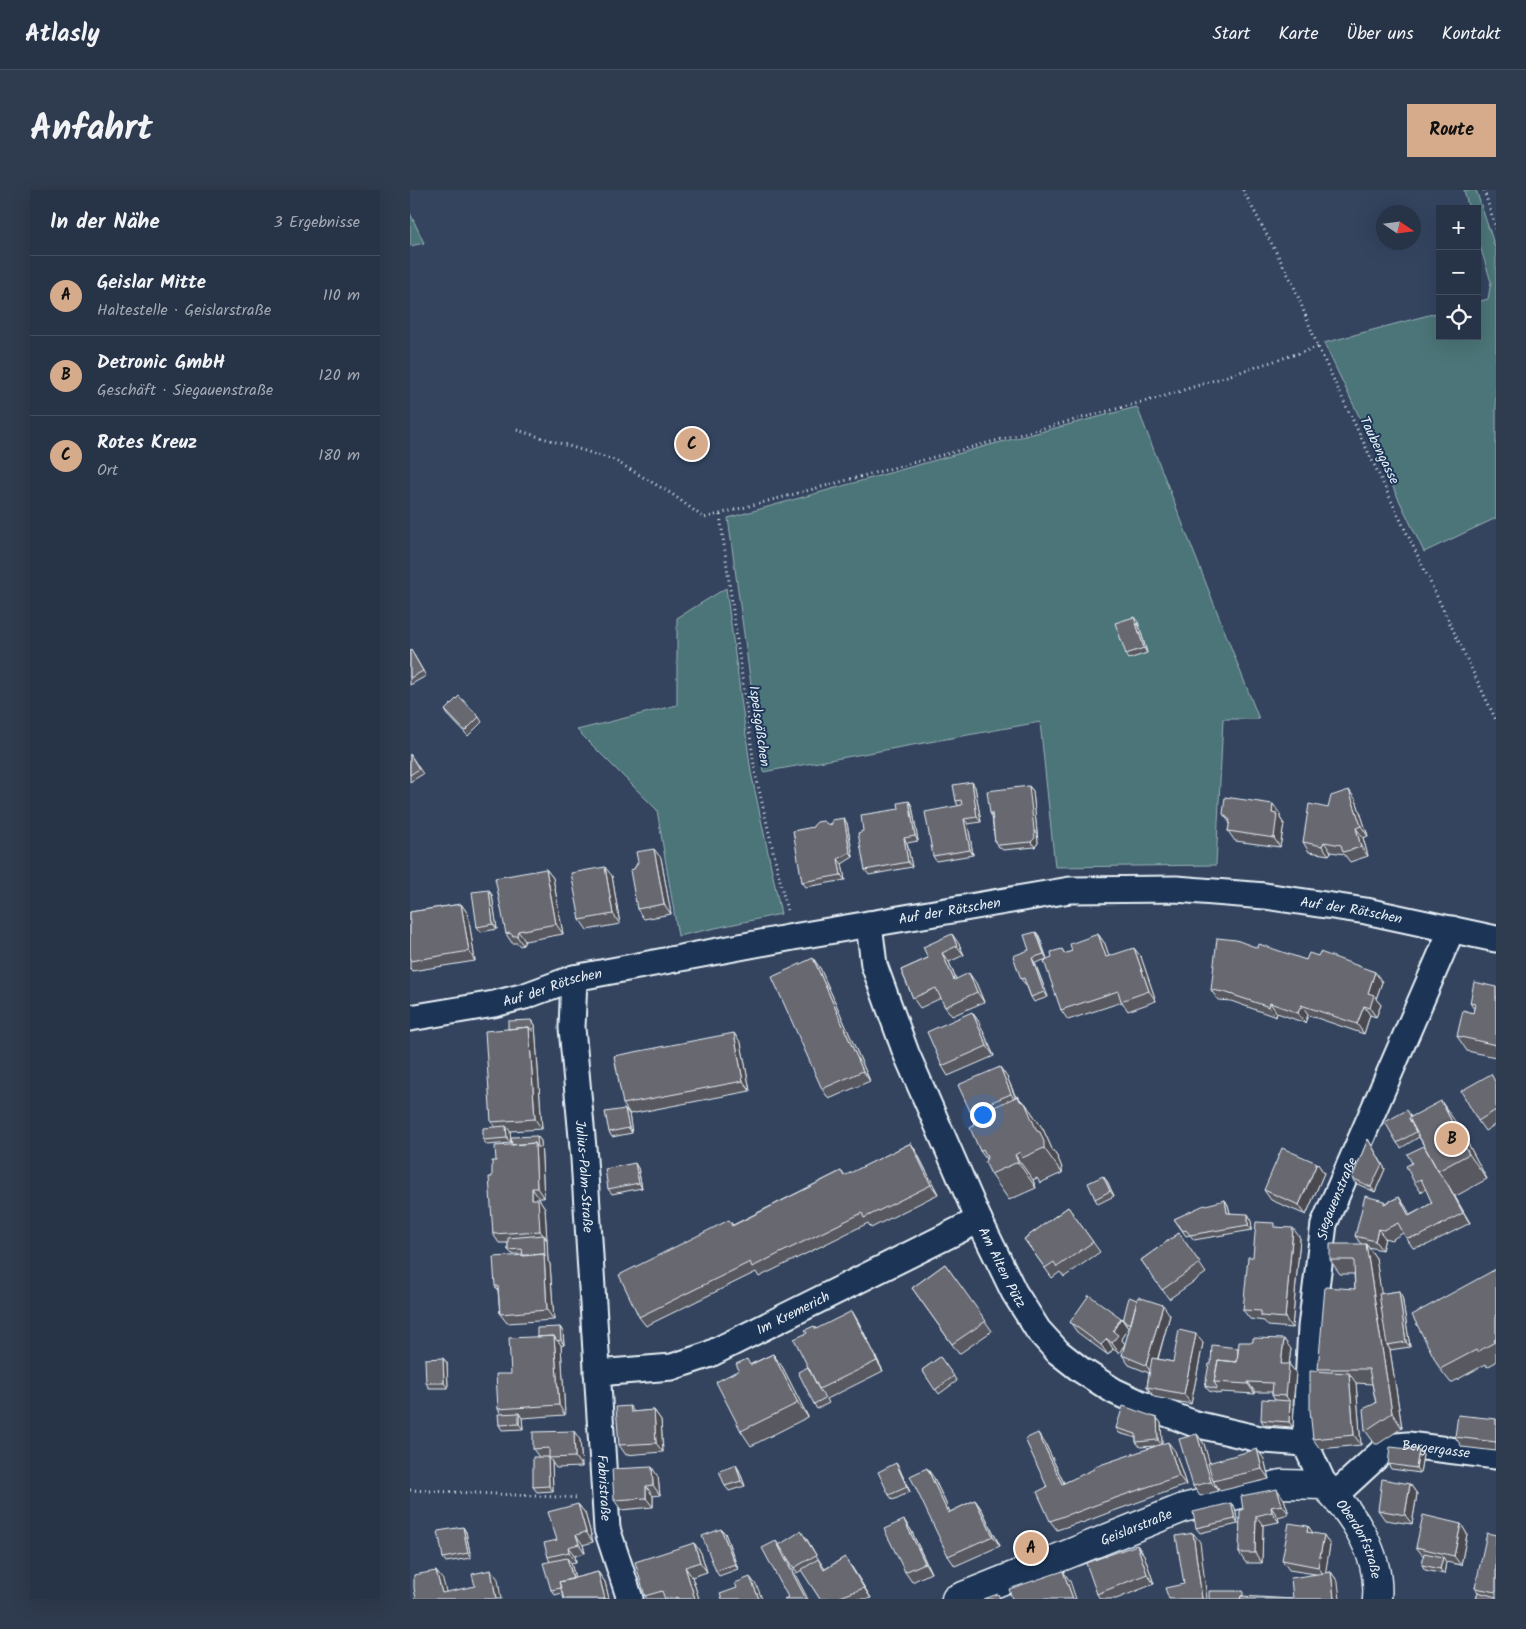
<!DOCTYPE html>
<html lang="de">
<head>
<meta charset="utf-8">
<style>
	:root { --surface:#273347; --page:#2f3b4e; --text:#f1f3f6; --muted:#a4aab4; --line:#434e60; --accent:#d6ab8b }
	body { margin:0; font-family:Kalam,sans-serif; background:var(--page); color:var(--text) }
	.controls { position:absolute; right:15px; top:15px; display:grid; overflow:hidden; border-radius:0px; box-shadow:0 5px 20px #0002 }
	.controls button { width:45px; height:45px; display:grid; place-items:center; padding:0; border:0; border-bottom:1px solid var(--line); background:var(--surface); color:var(--text); font:25px sans-serif }
	.compass { position:absolute; left:966px; top:15px; width:45px; height:45px; border-radius:50%; background:var(--surface); box-shadow:0 5px 20px #0002; rotate:103deg }
	.you { position:absolute; left:572px; top:924px; width:18px; height:18px; margin:-12px; border:4px solid #fff; border-radius:50%; background:#1a73e8; box-shadow:0 0 0 8px #1a73e833 }
	.badge { display:grid; place-items:center; width:32px; height:32px; border-radius:50%; background:var(--accent); color:#111; font-size:16px; font-weight:700 }
	.pin { position:absolute; translate:-50% -50%; border:2px solid #fff; box-shadow:0 1px 5px #0006 }
	.list { margin:0; padding:0; list-style:none }
	h2 { display:flex; justify-content:space-between; align-items:center; height:65px; margin:0; padding:0 20px; font-size:21px }
	h2 small { font-size:16px; font-weight:400; color:var(--muted) }
	.list li { display:grid; grid-template-columns:32px 1fr auto; gap:15px; align-items:center; box-sizing:border-box; height:80px; padding:0 20px; border-top:1px solid var(--line) }
	.list b { display:block; font-size:19px; white-space:nowrap }
	.list p { margin:0; font-size:16px; white-space:nowrap; color:var(--muted) }
	.list em { font-size:16px; font-style:normal; color:var(--muted) }
	.icon { flex:none; width:28px; height:28px; fill:none; stroke:currentColor; stroke-width:2; stroke-linecap:round; stroke-linejoin:round }
	.map { position:relative; flex:none; width:1086px; height:1409px; overflow:hidden; border-radius:0px }
	header { display:flex; align-items:center; gap:30px; box-sizing:border-box; height:70px; padding:0 25px; background:var(--surface); border-bottom:1px solid var(--line) }
	header strong { font-size:24px }
	nav { display:flex; gap:28px; margin-inline-start:auto; font-size:18px }
	.intro { display:flex; align-items:center; justify-content:space-between; box-sizing:border-box; height:120px; padding:0 30px }
	h1 { margin:0; font-size:35px }
	.button { padding:12px 22px; border-radius:0px; background:var(--accent); color:#111; font-size:18px; font-weight:700 }
	main { display:flex; gap:30px; padding:0 30px }
	aside { flex:1; background:var(--surface); border-radius:0px; box-shadow:0 5px 20px #0002 }
	.map>svg:first-child { display:block }
	.green { fill:#4c7478; stroke:#9ab2b8 }
	.lines { fill:none; stroke-linecap:round; stroke-linejoin:round }
	.minor-casing { stroke:#e8f1f8; stroke-width:29 }
	.tertiary-casing { stroke:#e8f1f8; stroke-width:31 }
	.path { stroke:#e8f1f8; stroke-width:3; stroke-dasharray:1 4; stroke-linecap:butt }
	.minor { stroke:#1d3557; stroke-width:25 }
	.tertiary { stroke:#1d3557; stroke-width:28 }
	.wall { fill:#595961; stroke:#e8f1f8 }
	.shaded-wall { fill:#49494f; stroke:#e8f1f8 }
	.building { fill:#686871; stroke:#e8f1f8 }
	.labels { text-anchor:middle; stroke-width:4; stroke-linejoin:round; paint-order:stroke }
	.street-label { font-size:14px; fill:#e8f1f8; stroke:#1d3557 }
</style>
</head>
<body>
<header>
<strong>Atlasly</strong>
<nav><a>Start</a><a>Karte</a><a>Über uns</a><a>Kontakt</a></nav>
</header>
<div class="intro"><h1>Anfahrt</h1><a class="button">Route</a></div>
<main>
<aside>
<h2>In der Nähe<small>3 Ergebnisse</small></h2>
<ul class="list">
<li><span class="badge">A</span><div><b>Geislar Mitte</b><p>Haltestelle · Geislarstraße</p></div><em>110 m</em></li>
<li><span class="badge">B</span><div><b>Detronic GmbH</b><p>Geschäft · Siegauenstraße</p></div><em>120 m</em></li>
<li><span class="badge">C</span><div><b>Rotes Kreuz</b><p>Ort</p></div><em>180 m</em></li>
</ul>
</aside>
<div class="map">
<svg width="1086" height="1409" viewBox="0 0 1086 1409">
	<rect width="100%" height="100%" fill="#34445f"/>
	<filter id="ink" filterUnits="userSpaceOnUse"><feTurbulence type="fractalNoise" baseFrequency=".02" numOctaves="2"/><feDisplacementMap in="SourceGraphic" scale="10" xChannelSelector="R" yChannelSelector="G"/><feConvolveMatrix kernelMatrix="1 2 1 2 8 2 1 2 1" color-interpolation-filters="sRGB"/></filter>
	<g filter="url(#ink)">
		<!-- green -->
		<path class="green" d="M1054 0H1066L1086 60V328L1014 362 914 153 1030 122V146H1067V112L1078 109 1081 92 1067 46V19H1059Z
			M0 23 14 53 0 56Z
			M727 217 849 529H813L806 675 645 677 630 532 353 582 318 328 576 256Z
			M316 398 341 582 371 724 268 746 247 620 167 540 267 515V428Z"/>
		<g class="lines">
			<!-- minor casing -->
			<g class="minor-casing">
				<g id="minor">
					<path id="s1" d="M459 734 464 775 496 863 569 1030 604 1102 628 1140 648 1162 671 1180 704 1201 732 1214 785 1234 854 1250 895 1253"/>
					<path id="s2" d="M164 788 162 838 174 969 197 1339 220 1409"/>
					<path id="s3" d="M0 828 84 814 115 806 164 788 383 747 660 700 766 699 855 706 956 721 1086 749"/>
					<path id="s4" d="M187 1183 262 1177 298 1165 569 1030"/>
					<path id="s5" d="M914 1295 895 1253 901 1137 914 1034 1042 739"/>
					<path id="s6" d="M925 1305 977 1257 998 1255 1086 1266"/>
				</g>
			</g>
			<!-- tertiary casing -->
			<g class="tertiary-casing">
				<g id="tertiary">
					<path id="s7" d="M546 1409 773 1318 871 1294 914 1295C944 1324 971 1366 967 1409"/>
				</g>
			</g>
			<!-- path -->
			<path class="path" d="M833 0 883 94 908 157 1086 530
				M1074 0 1086 39
				M107 240 204 270 262 304 294 328 755 206 908 157
				M310 325 345 582 377 721
				M0 1300 169 1308"/>
			<!-- minor -->
			<use href="#minor" class="minor"/>
			<!-- tertiary -->
			<use href="#tertiary" class="tertiary"/>
		</g>
		<!-- wall -->
		<path class="wall" d="M728 432 737 463 719 469 716 464Z
			M0 461 4 465 16 486 0 495Z
			M35 520 69 527 72 532 58 546 38 525Z
			M0 564 13 584 0 592Z
			M562 592 565 597 571 632 558 634 563 665 526 671 523 666 548 616 546 611Z
			M619 596 623 601 628 653 625 657 593 660 589 657 585 652 582 627 580 623Z
			M946 610 958 646 953 648 958 666 940 672 934 664 921 662 919 665 899 662 893 652 918 618Z
			M499 611 502 616 508 651 497 653 502 677 459 685 455 680 453 641 489 619Z
			M813 624H870V628L874 634 870 657 825 651 818 641 820 633Z
			M437 633 443 667 432 674 435 690 396 697 392 692 419 635Z
			M251 668 261 724 234 729 227 719 224 679 228 672Z
			M136 679 143 688 153 744 115 751 113 755 110 756 107 753H102L96 744Z
			M202 686 210 734 177 740 170 730Z
			M82 705 87 739 71 742 67 737Z
			M51 714 58 724 65 771 2 781 0 778V722Z
			M626 742 629 746 637 769 625 773 638 807 624 812 621 807 616 794H615L611 789 619 760Z
			M688 744 695 754 699 766 731 767 746 811 718 821 712 812 658 830 651 820 642 768 652 759 655 764 662 761Z
			M549 754 554 765 539 772 546 789 566 793 574 812 542 826 535 817 531 808 510 818 503 808 491 780Z
			M848 758 896 770 908 766 965 782 972 792 966 809 971 815 966 827 960 825 954 844 898 825 895 833 867 823 866 827 821 811 808 810 801 800Z
			M410 778 460 891 419 909 412 899Z
			M1086 797V867L1057 861 1047 846 1063 823 1064 819 1060 813Z
			M562 822 569 832 584 866 538 886 532 876Z
			M122 830 125 835 132 939 100 941 101 953 77 955 73 950 85 937 81 932 98 839Z
			M331 853 340 901 220 924 213 914Z
			M597 887 606 907 615 913 633 939 642 959 648 968 652 978V983L630 993 627 988 623 990 626 998 599 1010 581 984 576 969 570 961 563 936 564 932 563 926 560 921Z
			M1086 891V934L1075 941 1068 931Z
			M215 919 219 924 222 943 202 947 199 942Z
			M1002 927 1049 937 1077 989 1046 1006 1044 1005 1060 1033 1017 1055 1003 1058 993 1043 981 1050 975 1048 972 1060 958 1057 966 1068 971 1104 989 1101 992 1106 1000 1157 980 1160 992 1238 968 1254H965L955 1240 966 1213 962 1194 946 1193 951 1255 910 1259 903 1249 910 1182 908 1179 945 1099 944 1084H930L920 1070 951 1054 945 1046 974 1011 976 1013 989 1007 1000 1025 1022 1013 1016 999 1011 1002 1004 992 1002 973 1014 956 1009 947 991 958 987 953Z
			M127 946 131 951 134 1008H129V1009L135 1018 138 1071 140 1074 144 1130 97 1133 90 1124 88 1101 85 1096 113 1066V1064H102L98 1060V1053H89L83 1044 82 987 102 955Z
			M958 949 975 979 965 1002 945 993 942 988Z
			M501 953 507 963 528 1004 461 1038 458 1033 349 1087 346 1082 236 1136 229 1127 319 1030 323 1035 431 981 435 986Z
			M907 973 914 983 896 1025 861 1010 854 1000Z
			M228 978 232 998 202 1004 198 999Z
			M697 991 704 1006 688 1014 685 1009Z
			M815 1010 818 1015 820 1023 841 1029 842 1040 784 1050 780 1045 776 1046 764 1029Z
			M658 1017 690 1062 654 1087 650 1082 642 1088 614 1049Z
			M867 1037 890 1048 882 1138 858 1136 854 1131 840 1129 833 1120 843 1067Z
			M769 1043 796 1083 759 1109 731 1070Z
			M535 1074 582 1141 549 1164 502 1098Z
			M1086 1079V1172L1077 1177 1076 1174 1041 1193 1030 1179Z
			M760 1125 748 1169 763 1172 793 1153 781 1214 744 1207 737 1197 739 1183 719 1175 712 1165 720 1137 717 1136 713 1131Z
			M711 1128 718 1138 711 1149 715 1154 709 1163 703 1159 698 1165 667 1142 660 1132Z
			M448 1131 473 1181 417 1209 419 1213 407 1219 404 1214 398 1177 397 1143 404 1136 406 1139Z
			M150 1137 153 1142 154 1155 151 1156 155 1225 112 1228 113 1239 92 1240 89 1235 91 1224 88 1219 101 1184 127 1147Z
			M828 1158 881 1159 879 1174 886 1183 883 1215 884 1216 883 1237 854 1235 851 1230 865 1210 862 1205V1202H845V1204L811 1202 810 1204 799 1201 795 1196 801 1174Z
			M363 1164 373 1178 398 1227 341 1256 331 1241 341 1174Z
			M530 1167 547 1191 529 1204 512 1180Z
			M33 1168 37 1173 38 1198H19L16 1193Z
			M220 1216 224 1222 244 1220 251 1230 253 1262 216 1265 209 1255Z
			M747 1228 751 1233 752 1254 765 1261 776 1295 698 1323 672 1333 671 1332 647 1340 640 1331 637 1297 635 1253 654 1293 745 1256 730 1257 726 1252V1248L709 1243 706 1238Z
			M1086 1229V1261L1052 1257 1045 1247Z
			M787 1244 794 1254 799 1273 854 1269 859 1289 810 1301 806 1296 808 1301 790 1306 783 1296Z
			M170 1250 172 1277 146 1278 139 1268 142 1272 143 1301 127 1302 123 1297 129 1267 123 1259Z
			M1013 1265 1010 1283 981 1279 978 1274Z
			M486 1273 489 1278 500 1302 483 1310 479 1305Z
			M326 1275 329 1280 335 1296 319 1301 315 1296Z
			M248 1287 250 1305 243 1306V1317L211 1320 204 1310Z
			M524 1288 540 1322 565 1310 572 1320 590 1356 545 1376 538 1366Z
			M1000 1294 1007 1304 1002 1334 975 1330 968 1320Z
			M874 1309 879 1324 868 1327 869 1332 853 1335 852 1373H836L829 1363 833 1320Z
			M821 1313 825 1318 828 1334 790 1343 786 1338Z
			M168 1314 175 1323 183 1352 173 1355 175 1363 165 1366 166 1372 161 1373 165 1388 188 1382 195 1392 199 1409H154L152 1403 145 1405 141 1400 140 1372 138 1367 147 1350Z
			M494 1330 501 1340 521 1383 502 1392 495 1382Z
			M1051 1334 1057 1344 1051 1375 1036 1372 1034 1384 1015 1380 1012 1375 1014 1367 1006 1357Z
			M898 1336 903 1343 920 1355 915 1383 921 1382 928 1392 905 1384 879 1380 872 1370Z
			M53 1337 56 1342 61 1368 36 1372 33 1368Z
			M315 1343 328 1379 309 1386 306 1381Z
			M1086 1345V1409L1068 1402 1065 1398Z
			M395 1346 409 1370 415 1379 435 1367 461 1408 457 1409H410L392 1380 387 1383 384 1378Z
			M284 1353 291 1363 297 1382 282 1387 289 1409H237L235 1406Z
			M727 1355 734 1365 744 1394 706 1409H690L687 1404Z"/>
		<!-- shaded-wall -->
		<path class="shaded-wall" d="M724 427 728 432 737 463 734 458Z
			M562 592 565 597 571 632 567 627Z
			M619 596 623 601 628 653 625 657 621 652Z
			M939 600 946 610 958 646 951 636Z
			M499 611 502 616 508 651 505 646Z
			M863 614 870 624V628L874 634 870 657 864 648 862 623Z
			M434 628 437 633 443 667 440 662Z
			M554 629 558 634 563 665 560 660Z
			M946 638 953 648 958 666 951 657Z
			M494 648 497 653 502 677 498 672Z
			M914 652 921 662 919 665 912 656Z
			M244 659 251 668 261 724 254 714Z
			M428 669 432 674 435 690 431 685Z
			M195 677 202 686 210 734 203 724Z
			M136 679 143 688 153 744 146 734Z
			M79 700 82 705 87 739 83 734Z
			M51 714 58 724 65 771 59 761Z
			M108 741 115 751 113 755 107 746Z
			M626 742 629 746 637 769 634 764Z
			M542 744 549 754 554 765 547 756Z
			M688 744 695 754 703 777 696 767Z
			M724 758 731 767 746 811 739 801Z
			M532 763 539 772 550 800 544 790Z
			M403 768 410 778 460 891 453 881Z
			M622 768 625 773 638 807 634 802Z
			M965 782 972 792 966 809 971 815 966 827 960 818 958 803Z
			M559 783 566 793 574 812 567 802Z
			M860 813 867 823 866 827 859 817Z
			M891 815 898 825 895 833 888 823Z
			M954 816 960 825 954 844 947 834Z
			M562 822 569 832 584 866 577 856Z
			M122 830 125 835 132 939 125 929 119 837Z
			M324 843 331 853 340 901 333 891Z
			M590 877 597 887 608 914 601 904Z
			M608 906 618 921 615 913 633 939 642 959 648 968 652 978V983L634 958 627 941Z
			M1031 911 1049 937 1077 989 1059 964Z
			M215 919 219 924 222 943 219 938Z
			M96 936 100 941 101 953 97 948Z
			M127 946 131 951 134 1008 127 998 125 953Z
			M958 949 975 979 965 1002 961 997Z
			M501 953 507 963 528 1004 521 995Z
			M605 965 623 990 626 998 608 972Z
			M225 973 228 978 232 998 229 993Z
			M907 973 914 983 896 1025 889 1015Z
			M693 986 697 991 704 1006 700 1001Z
			M1038 995 1044 1005 1060 1033 1053 1023Z
			M122 998 135 1018 137 1050 130 1041 122 1009Z
			M989 1007 996 1017 1006 1036 999 1026Z
			M815 1010 818 1015 821 1028 817 1023Z
			M838 1024 841 1029 842 1040 838 1035Z
			M883 1038 890 1048 882 1138 875 1128Z
			M968 1039 975 1048 972 1060 965 1051Z
			M134 1045 137 1050 138 1071 140 1074 144 1130 137 1120 134 1064Z
			M956 1054 966 1068 979 1155H977L980 1160 992 1238 982 1223Z
			M989 1101 992 1106 1000 1157 996 1152Z
			M753 1115 760 1125 743 1185 736 1175Z
			M442 1121 448 1131 473 1181 467 1171Z
			M711 1128 718 1138 711 1149 715 1154 709 1163 702 1153 703 1141Z
			M150 1137 153 1142 154 1155 151 1150Z
			M786 1144 793 1153 781 1214 774 1204Z
			M144 1146 151 1155 155 1225 149 1215Z
			M697 1149 703 1159 698 1165 691 1155Z
			M874 1149 881 1159 879 1174 886 1183 883 1215 884 1216 883 1237 879 1232 880 1212 876 1206 871 1174Z
			M363 1164 373 1178 398 1227 388 1213Z
			M33 1168 37 1173 38 1198 34 1193Z
			M939 1183 946 1193 951 1255 944 1245Z
			M838 1192 845 1202V1204L838 1194Z
			M244 1220 251 1230 253 1262 246 1253Z
			M109 1223 112 1228 113 1239 109 1234Z
			M747 1228 751 1233 752 1255 748 1250Z
			M164 1241 170 1250 172 1277 165 1267Z
			M628 1243 635 1253 659 1304 652 1294Z
			M787 1244 794 1254 805 1291H803L806 1296 808 1301 801 1292Z
			M758 1252 765 1261 776 1295 769 1286Z
			M847 1259 854 1269 859 1289 852 1279Z
			M1009 1260 1013 1265 1010 1283 1006 1278Z
			M138 1267 142 1272 143 1301 139 1296Z
			M486 1273 489 1278 500 1302 497 1297Z
			M326 1275 329 1280 335 1296 331 1291Z
			M242 1277 248 1287 250 1305 243 1295Z
			M517 1278 524 1288 545 1333 538 1323Z
			M1000 1294 1007 1304 1002 1334 995 1325Z
			M236 1296 243 1306V1317L236 1308Z
			M867 1299 874 1309 879 1324 872 1315Z
			M565 1310 572 1320 590 1356 583 1346Z
			M821 1313 825 1318 828 1334 825 1329Z
			M168 1314 175 1323 183 1352 176 1342Z
			M861 1317 868 1327 869 1332 862 1322Z
			M846 1326 853 1335 852 1373 845 1363Z
			M494 1330 501 1340 521 1383 515 1373Z
			M1051 1334 1057 1344 1051 1375 1044 1366Z
			M898 1336 905 1346 897 1342Z
			M53 1337 56 1342 61 1368 58 1363Z
			M311 1339 315 1343 328 1379 325 1374Z
			M783 1343 790 1352 797 1409H792Z
			M166 1345 173 1355 175 1363 169 1354Z
			M914 1345 920 1355 915 1386 908 1377Z
			M366 1351 373 1361 398 1409H396Z
			M284 1353 291 1363 297 1382 290 1372Z
			M727 1355 734 1365 744 1394 737 1384Z
			M158 1357 165 1366 166 1372 159 1362Z
			M435 1367 442 1377 461 1408 454 1398Z
			M1033 1367 1036 1372 1034 1384 1030 1379Z
			M157 1368 161 1373 168 1399 165 1394Z
			M275 1377 282 1387 289 1409H285Z
			M81 1380 88 1389 91 1409H86Z
			M26 1381 33 1390 38 1409 32 1403Z
			M653 1381 660 1391 666 1409H663Z
			M188 1382 195 1392 199 1409H195Z
			M921 1382 928 1392 930 1409H924Z
			M340 1387 347 1396 352 1409H349Z"/>
		<!-- building -->
		<path class="building" d="M724 427 734 458 716 464 705 433Z
			M1 460 13 481 0 488V461Z
			M49 506 69 527 55 541 35 520Z
			M0 564 9 579 0 585Z
			M562 592 567 627 554 629 560 660 523 666 515 622 552 615 551 610 546 611 543 595Z
			M619 596 625 648 621 652 589 655 585 652 582 623H580L577 601Z
			M939 600 951 636 946 638 951 657 933 662 931 655 914 652 912 656 893 652 899 614 918 618 921 606Z
			M815 607 863 614 862 623 867 624 864 648 818 641 820 630 813 624Z
			M499 611 505 646 494 648 498 672 455 680 448 643 453 641 451 625 489 619 488 613Z
			M434 628 440 662 428 669 431 685 392 692 383 641 403 637V636L407 632 413 631 419 635 422 634V630Z
			M244 659 254 714 227 719 220 680 224 679 228 672 226 662Z
			M195 677 203 724 170 730 161 683Z
			M136 679 146 734 108 741 107 746H103L100 743 96 744 85 688Z
			M79 700 83 734 67 737 62 702Z
			M51 714 59 761 0 771V722Z
			M626 742 634 764 622 768 634 802 621 807 614 788 611 789 603 766 619 760 614 745Z
			M542 744 547 756 532 763 544 790 559 783 567 802 535 817 526 798 503 808 491 780 518 768 513 757Z
			M688 744 696 767 724 758 739 801 711 811 708 801 651 820 634 771 642 768 641 762 652 759 654 764 662 761 660 754Z
			M807 748 826 750 848 758 849 754 896 770 899 763 908 766 910 762 965 782 958 803 964 805 960 818 954 816 947 834 891 815 888 823 860 813 859 817 814 802 801 800Z
			M403 768 453 881 412 899 362 787Z
			M1064 792 1086 797V855L1047 846 1053 820 1063 823 1065 814 1060 813Z
			M562 822 577 856 532 876 517 842Z
			M122 830 123 842 119 837 98 839V831Z
			M119 837 125 929 81 932 75 841Z
			M324 843 333 891 213 914 204 866Z
			M590 877 601 904 560 921 548 895Z
			M1081 884 1086 893V920L1068 931 1051 901Z
			M608 906 610 911 615 913 627 941 630 942 634 952V958L612 968 610 962 605 965 608 972 581 984 575 972 577 967 573 959 570 961 560 938 563 936 564 932 562 927 573 922 574 924 581 921 580 919Z
			M1031 911 1059 964 1028 981 999 928Z
			M215 919 219 938 199 942 195 922Z
			M997 920 1001 927 999 928 1006 942 987 953 975 932Z
			M96 936 97 948 73 950V938Z
			M127 946 128 958 125 953 102 955 101 947Z
			M958 949 972 974 961 997 942 988Z
			M125 953 127 998H122V1009H128L130 1041 83 1044 79 987H82V971H86L85 956Z
			M501 953 521 995 454 1028 452 1023 342 1077 340 1072 229 1127 209 1085 319 1030 322 1036 431 981 434 986Z
			M1014 956 1028 981 1038 995 1053 1023 1010 1046 996 1048 988 1033 974 1040 968 1039 965 1051 945 1046 955 1006 974 1011V1014L989 1007 999 1026 1022 1013 1011 989 1004 992 996 976 1002 973 997 964Z
			M872 958 907 973 889 1015 854 1000Z
			M225 973 229 993 198 999 195 979Z
			M693 986 700 1001 685 1009 678 993Z
			M815 1010 817 1023 838 1024V1035L780 1045 776 1040 773 1041 764 1029 792 1016Z
			M658 1017 683 1052 647 1077 644 1072 635 1078 614 1049Z
			M846 1032 864 1033V1037L883 1038 875 1128 851 1126V1121L833 1120 838 1067H843Z
			M769 1043 790 1073 752 1100 731 1070Z
			M134 1045 135 1066 134 1064 113 1066 112 1059 98 1060V1048Z
			M920 1054H956L982 1223 958 1239 955 1240 953 1219 966 1213 959 1179H908L915 1097 945 1099 944 1070H920Z
			M134 1064 137 1120 90 1124 88 1096H85L83 1067Z
			M535 1074 576 1131 542 1154 502 1098Z
			M1086 1079V1149L1084 1150 1085 1152 1067 1162 1066 1160 1030 1179 1002 1125Z
			M989 1101 996 1152 977 1155 969 1104Z
			M679 1105 711 1128 703 1141 708 1145 702 1153 697 1149 691 1155 660 1132Z
			M719 1107 727 1110 721 1134 713 1131Z
			M728 1107 753 1115 736 1175 712 1165Z
			M442 1121 467 1171 409 1199 384 1149 397 1143 395 1140 404 1136 406 1139Z
			M150 1137 151 1150 147 1151 144 1146 127 1147V1138Z
			M769 1140 786 1144 774 1204 737 1197 742 1168 763 1172Z
			M144 1146 149 1215 88 1219 86 1184H101L99 1148Z
			M843 1148 874 1149 871 1174H879L876 1206 862 1205 863 1193 838 1192V1194L804 1192 808 1170 827 1172 829 1152H843Z
			M802 1155 828 1158 827 1172 808 1170 804 1192 807 1197V1199L795 1196 799 1174H801Z
			M363 1164 388 1213 331 1241 306 1192 329 1180 326 1174 337 1169 340 1175Z
			M530 1167 544 1186 525 1200 512 1180Z
			M33 1168 34 1193H16L15 1169Z
			M398 1177 409 1199 415 1208 404 1214 388 1182Z
			M900 1181 939 1183 944 1245 903 1249 900 1220Z
			M852 1209 880 1211 879 1232 851 1230Z
			M220 1216 221 1222 244 1220 246 1253 209 1255 206 1217Z
			M713 1216 747 1228 748 1250 726 1252V1244L706 1238Z
			M109 1223V1234L89 1235 88 1224Z
			M1048 1225 1086 1229V1252L1045 1247Z
			M164 1241 165 1267 139 1268V1258L123 1259V1242Z
			M628 1243 652 1294 684 1279V1277L758 1252 769 1286 691 1313 665 1323V1322L640 1331 627 1302 637 1297 615 1249Z
			M787 1244 801 1292 783 1296 769 1249Z
			M980 1257 1009 1260 1006 1278 978 1274Z
			M847 1259 852 1279 803 1291 798 1273Z
			M123 1267H138L139 1296 123 1297Z
			M486 1273 497 1297 479 1305 468 1282Z
			M326 1275 331 1291 315 1296 309 1281Z
			M242 1277 243 1295 236 1296V1308L204 1310 202 1279Z
			M517 1278 538 1323 565 1310 583 1346 538 1366 500 1286Z
			M972 1289 1000 1294 995 1325 968 1320Z
			M867 1299 872 1315 861 1317 862 1322 846 1326 845 1363H829L830 1320H833L831 1306Z
			M821 1313 825 1329 786 1338 783 1322Z
			M168 1314 176 1342 166 1345 169 1354 158 1357 159 1362 138 1367 134 1353 147 1350 138 1322Z
			M1013 1325 1051 1334 1044 1366 1006 1357Z
			M494 1330 515 1373 495 1382 474 1339Z
			M879 1333 898 1336 897 1342 914 1345 908 1377 872 1370Z
			M53 1337 58 1363 33 1368 28 1341Z
			M311 1339 325 1374 306 1381 292 1346Z
			M391 1341 406 1365 384 1378 369 1355Z
			M783 1343 792 1409H759L755 1398 774 1394 766 1346Z
			M1077 1343 1086 1345V1402L1065 1398Z
			M366 1351 396 1409H374L378 1407 352 1358Z
			M284 1353 290 1372 275 1377 285 1409H268L267 1407 262 1409H255L252 1401 235 1406 225 1372Z
			M727 1355 737 1384 687 1404 676 1373Z
			M1014 1363 1033 1367 1030 1379 1012 1375Z
			M435 1367 454 1398 425 1409H410L391 1380 408 1369 414 1380Z
			M157 1368 163 1389 149 1392 151 1398 141 1400 133 1373Z
			M81 1380 86 1409H6L4 1398V1385L26 1381 32 1403 65 1396 62 1384Z
			M653 1381 663 1409H602L599 1399Z
			M188 1382 195 1409H154L149 1392Z
			M921 1382 924 1409H883L881 1388Z
			M340 1387 349 1409H312L310 1404 327 1398 325 1393Z
			M799 1401H833V1406H831L830 1409H799Z
			M1068 1402 1086 1407V1409H1066Z
			M588 1404 590 1409H574Z
			M831 1406 883 1409H830Z"/>
	</g>
	<g class="labels">
		<!-- street labels -->
		<g class="street-label">
			<text transform="translate(970 260) rotate(64)" y="5">Taubengasse</text>
			<text transform="translate(350 536) rotate(82)" y="5">Ispelsgäßchen</text>
			<text dy="5" stroke="none"><textPath href="#s3" startOffset="551">Auf der Rötschen</textPath></text>
			<text dy="5" stroke="none"><textPath href="#s3" startOffset="956">Auf der Rötschen</textPath></text>
			<text dy="5" stroke="none"><textPath href="#s3" startOffset="146">Auf der Rötschen</textPath></text>
			<text dy="5" stroke="none"><textPath href="#s2" startOffset="199">Julius-Palm-Straße</textPath></text>
			<text dy="5" stroke="none"><textPath href="#s5" startOffset="294">Siegauenstraße</textPath></text>
			<text dy="5" stroke="none"><textPath href="#s1" startOffset="370">Am Alten Pütz</textPath></text>
			<text dy="5" stroke="none"><textPath href="#s4" startOffset="208">Im Kremerich</textPath></text>
			<text dy="5" stroke="none"><textPath href="#s6" startOffset="120">Bergergasse</textPath></text>
			<text dy="5" stroke="none"><textPath href="#s2" startOffset="511">Fabristraße</textPath></text>
			<text dy="5" stroke="none"><textPath href="#s7" startOffset="194">Geislarstraße</textPath></text>
			<text dy="5" stroke="none"><textPath href="#s7" startOffset="454">Oberdorfstraße</textPath></text>
		</g>
	</g>
</svg>
<div class="controls">
<button>+</button>
<button>−</button>
<button><svg class="icon" aria-label="locate" viewBox="0 0 24 24"><circle cx="12" cy="12" r="6"/><path d="M12 2v4M12 18v4M2 12h4M18 12h4"/></svg></button>
</div>
<svg class="compass" viewBox="-18 -18 36 36"><path d="M0-13l5 13h-10z" fill="#e53935"/><path d="M0 13l5-13h-10z" fill="#a4aab4"/></svg>
<div class="you"></div>
<div class="pin badge" style="left:621px;top:1358px">A</div>
<div class="pin badge" style="left:1042px;top:949px">B</div>
<div class="pin badge" style="left:282px;top:254px">C</div>
</div>
</main>
</body>
</html>
